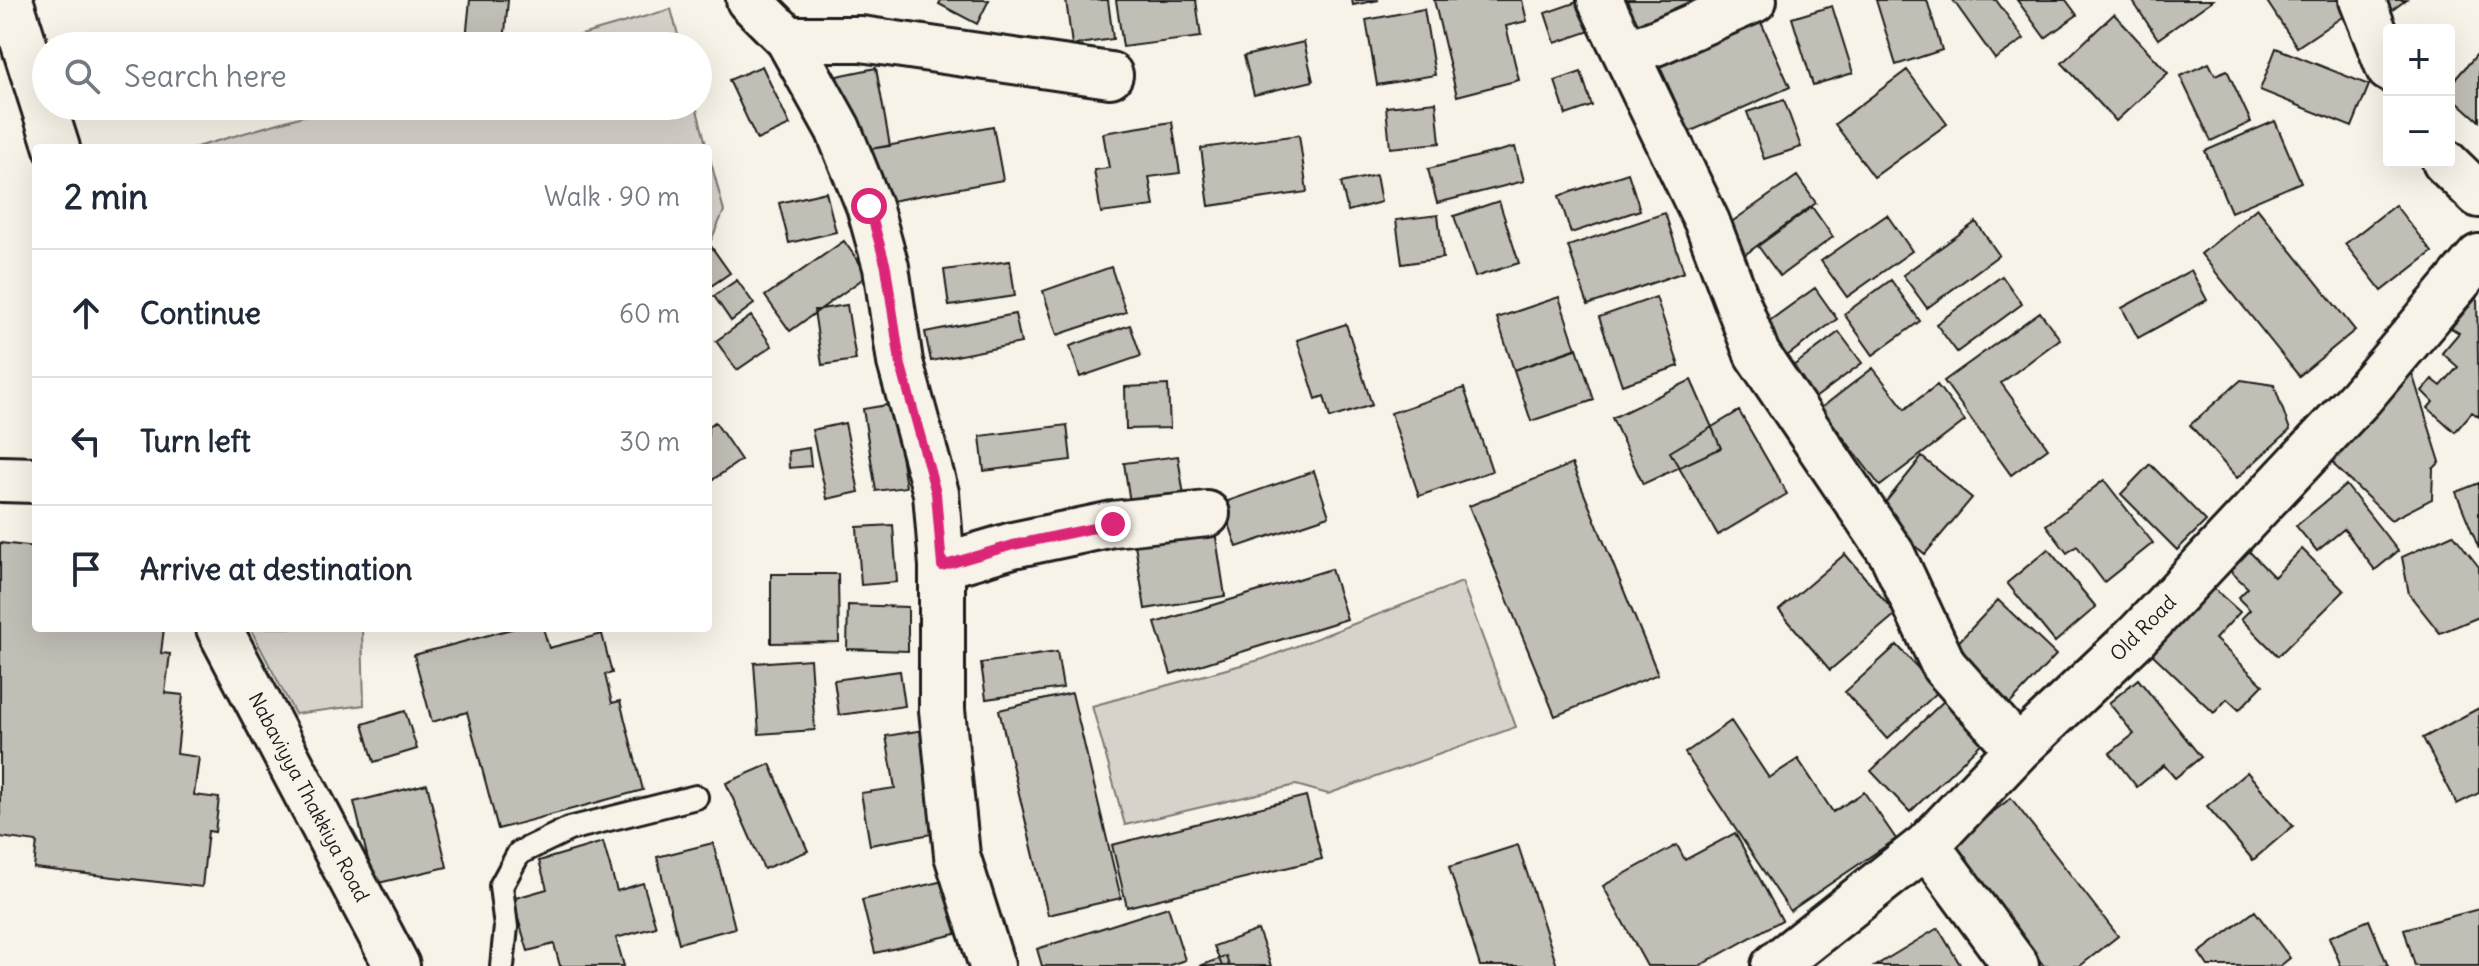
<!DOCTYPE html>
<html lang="en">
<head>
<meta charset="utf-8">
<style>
	:root { --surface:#fff; --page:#f2f2f3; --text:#1f2937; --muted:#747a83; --line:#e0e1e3 }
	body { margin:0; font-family:Delius,sans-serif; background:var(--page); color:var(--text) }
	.controls { position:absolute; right:24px; top:24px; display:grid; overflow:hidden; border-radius:8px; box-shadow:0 8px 32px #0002 }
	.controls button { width:72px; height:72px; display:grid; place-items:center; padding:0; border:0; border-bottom:2px solid var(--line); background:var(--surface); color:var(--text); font:40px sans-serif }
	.stop { position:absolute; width:24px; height:24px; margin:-18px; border:6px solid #db2777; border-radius:50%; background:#fff }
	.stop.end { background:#db2777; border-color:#fff; box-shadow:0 2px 8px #0008 }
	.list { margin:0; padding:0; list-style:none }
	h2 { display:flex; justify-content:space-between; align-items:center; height:104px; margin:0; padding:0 32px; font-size:34px }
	h2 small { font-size:26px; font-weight:400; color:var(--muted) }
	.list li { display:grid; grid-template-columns:52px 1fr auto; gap:24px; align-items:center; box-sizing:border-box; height:128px; padding:0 32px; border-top:2px solid var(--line) }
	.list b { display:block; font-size:30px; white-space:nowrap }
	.list em { font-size:26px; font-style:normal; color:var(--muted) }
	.icon { flex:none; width:44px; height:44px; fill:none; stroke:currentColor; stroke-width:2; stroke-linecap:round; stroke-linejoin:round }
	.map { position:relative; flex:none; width:2479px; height:966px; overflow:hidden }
	.search { position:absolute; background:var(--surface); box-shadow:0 8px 32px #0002; left:32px; top:32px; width:680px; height:88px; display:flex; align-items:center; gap:20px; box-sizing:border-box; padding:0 28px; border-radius:44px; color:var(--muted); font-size:30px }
	.panel { position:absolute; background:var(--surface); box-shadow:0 8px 32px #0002; left:32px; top:144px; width:680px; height:488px; border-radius:8px }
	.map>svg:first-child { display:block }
	.green { fill:#d7d3cb; stroke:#7a7874; stroke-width:2 }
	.building { fill:#c0beb5; stroke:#1c1c1c; stroke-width:2 }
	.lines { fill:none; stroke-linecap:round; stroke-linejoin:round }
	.lane-casing { stroke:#1c1c1c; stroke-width:28 }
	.street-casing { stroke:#1c1c1c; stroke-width:50 }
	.secondary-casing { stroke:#1c1c1c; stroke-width:50 }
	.lane { stroke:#f7f3e8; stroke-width:22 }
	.street { stroke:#f7f3e8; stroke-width:44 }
	.secondary { stroke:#f7f3e8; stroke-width:44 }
	.route { stroke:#db2777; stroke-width:10 }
	.labels { text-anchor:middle; stroke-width:6; stroke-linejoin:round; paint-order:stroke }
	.street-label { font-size:20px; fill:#1c1c1c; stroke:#f7f3e8 }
</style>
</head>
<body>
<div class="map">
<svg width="2479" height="966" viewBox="0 0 2479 966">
	<rect width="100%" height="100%" fill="#f7f3e8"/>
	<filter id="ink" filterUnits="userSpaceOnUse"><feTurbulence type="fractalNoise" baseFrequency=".0125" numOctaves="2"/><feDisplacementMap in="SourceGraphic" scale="16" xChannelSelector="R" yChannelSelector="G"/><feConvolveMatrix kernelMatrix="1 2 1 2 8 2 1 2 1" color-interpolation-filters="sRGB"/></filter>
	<g filter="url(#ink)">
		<!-- green -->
		<path class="green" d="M671 9 681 46H543Z
			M337 106H696L707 148H193Z
			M708 151 724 211 708 247Z
			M1462 582 1516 727 1328 794 1296 785 1125 825 1092 706 1263 659Z
			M250 628H362L364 705 295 714Z"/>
		<!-- building -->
		<path class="building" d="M470 0H508L504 43 466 39Z
			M941 0H989L977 24 939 4Z
			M1066 0H1108L1113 39 1072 45Z
			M1116 0H1196L1201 37 1123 47Z
			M1352 0H1379L1353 5Z
			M1434 0H1522L1527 21 1506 26 1519 80 1457 96Z
			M1613 0H1730L1628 38Z
			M1876 0H1927L1942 50 1896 65Z
			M1953 0H1996L2024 39 1995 59Z
			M2017 0H2066L2077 15 2045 38Z
			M2132 0H2213L2158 39Z
			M2266 0H2344L2351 11 2297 47Z
			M2379 0H2406L2388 13Z
			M1580 1 1590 31 1555 43 1545 13Z
			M1832 6 1853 73 1813 85 1792 18Z
			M1424 9 1435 75 1377 85 1366 20Z
			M1757 13 1790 87 1689 132 1656 58Z
			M2114 14 2168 73 2116 121 2062 63Z
			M1304 42 1313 81 1254 95 1244 56Z
			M2276 48 2369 85 2352 127 2260 90Z
			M2479 52V121L2449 94V86Z
			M2209 63 2215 75 2227 70 2251 122 2211 141 2180 76Z
			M762 66 790 125 757 140 729 80Z
			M876 68 890 146 850 152 837 76Z
			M1907 70 1947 124 1874 177 1835 124Z
			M1581 72 1592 106 1566 115 1555 81Z
			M1784 100 1801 147 1764 159 1747 112Z
			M1436 102 1440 143 1390 148 1386 107Z
			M2275 121 2301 182 2231 212 2205 151Z
			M1172 122 1180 173 1149 177 1154 206 1101 213 1094 170 1109 168 1103 133Z
			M993 126 1003 180 875 204 865 150Z
			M1299 135 1307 192 1209 206 1201 148Z
			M1515 147 1524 181 1437 203 1428 169Z
			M1628 173 1640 210 1571 233 1559 196Z
			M1376 175 1381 202 1348 211 1341 183Z
			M1797 176 1816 203 1743 256 1723 228Z
			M826 192 836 232 789 243 779 203Z
			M1499 201 1519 263 1475 277 1454 216Z
			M2395 205 2432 252 2382 291 2345 244Z
			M1812 207 1833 237 1780 276 1758 246Z
			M2257 208 2355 330 2299 376 2201 254Z
			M1665 213 1684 272 1588 305 1568 246Z
			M1438 215 1443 258 1402 264 1396 220Z
			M1887 215 1912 251 1847 297 1821 261Z
			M1976 222 1999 255 1927 308 1903 275Z
			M844 241 868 275 790 331 765 296Z
			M708 242 730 273 708 288Z
			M1010 261 1015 296 949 306 944 270Z
			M1111 267 1126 312 1057 335 1043 291Z
			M2191 270 2207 300 2138 338 2122 308Z
			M2002 276 2022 304 1957 352 1936 324Z
			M737 280 754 304 731 321 714 296Z
			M1891 280 1920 321 1873 355 1844 314Z
			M1815 288 1837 319 1780 361 1758 329Z
			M1559 297 1576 349 1514 370 1497 318Z
			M1656 297 1679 366 1622 385 1599 317Z
			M2477 297 2479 417 2472 412 2455 432 2428 408 2433 402 2422 391 2432 379 2441 386 2458 367 2442 353 2459 333 2451 328Z
			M847 305 856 360 822 365 814 310Z
			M2040 312 2060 339 2001 383 2048 448 2011 475 1944 381Z
			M1015 314 1021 343 931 361 925 332Z
			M751 316 772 346 737 370 716 341Z
			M1346 324 1372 405 1330 418 1324 396 1316 399 1297 340Z
			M1130 325 1141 356 1080 377 1070 346Z
			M1839 332 1862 363 1800 409 1777 378Z
			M1577 348 1594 400 1531 421 1514 370Z
			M1873 368 1905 409 1937 385 1965 421 1880 486 1821 408Z
			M2411 370 2440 462 2433 469 2432 499 2391 520 2335 466 2329 448Z
			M1691 380 1721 448 1643 484 1612 418Z
			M2241 380 2274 385 2290 430 2237 478 2190 425Z
			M1168 385 1170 428 1126 429 1125 387Z
			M1464 388 1492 471 1419 496 1391 413Z
			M893 404 906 487 876 491 863 409Z
			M1739 411 1787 494 1718 535 1670 452Z
			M715 422 741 460 708 483V427Z
			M845 423 859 492 827 499 812 430Z
			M1067 425 1071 460 984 471 980 436Z
			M809 448 811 466 789 468 788 451Z
			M1178 456 1184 496 1130 503 1124 463Z
			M1922 457 1972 498 1925 554 1876 514Z
			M1572 464 1658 674 1555 716 1469 506Z
			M2150 464 2206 521 2177 550 2121 494Z
			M1314 471 1329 516 1237 547 1222 503Z
			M2104 480 2153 543 2104 582 2077 546 2067 553 2046 525Z
			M2479 483V549L2456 492Z
			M2346 485 2398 551 2375 570 2344 529 2317 551 2296 526Z
			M893 525 897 582 861 585 857 527Z
			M1215 531 1225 596 1145 609 1135 544Z
			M2453 534 2479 567V617L2440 633 2409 594 2402 557Z
			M0 543 36 547V628H164L161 653 170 654 165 693 183 695 177 754 199 757 194 795 219 798 215 832 208 831 202 887 34 868 37 842 0 837Z
			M2245 547 2274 577 2302 549 2344 591 2278 656 2241 619 2250 610 2238 598 2248 588 2226 567Z
			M2048 549 2096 607 2055 642 2007 583Z
			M1845 554 1896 614 1830 670 1779 610Z
			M1331 569 1347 619 1171 674 1155 623Z
			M771 574H838L839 642 771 643Z
			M2211 586 2240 612 2215 639 2263 685 2239 710 2227 699 2214 713 2150 652Z
			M1998 600 2056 655 2008 706 1951 650Z
			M848 605 908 607V651L847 649Z
			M515 628H543L549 648 602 634 612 673 605 675 612 703 620 701 643 790 498 829 467 712 432 722 414 655Z
			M1897 645 1939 691 1887 739 1845 692Z
			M1057 652 1063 688 986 699 981 663Z
			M810 659 815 730 759 734 754 663Z
			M900 671 905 706 839 715 834 680Z
			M2138 679 2201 757 2175 778 2164 765 2137 787 2110 753 2134 734 2109 703Z
			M1072 693 1121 898 1048 915 999 710Z
			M1949 696 1988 737 1910 812 1871 771Z
			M2479 708V793L2457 804 2423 738Z
			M405 711 417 749 374 762 363 724Z
			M1731 721 1769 778 1798 759 1833 812 1864 792 1896 839 1790 911 1685 753Z
			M924 730 943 832 870 845 861 793 895 788 886 736Z
			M770 764 808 851 764 869 726 783Z
			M2247 772 2293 826 2253 860 2207 806Z
			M427 784 447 867 374 884 354 802Z
			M1306 796 1322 859 1127 907 1112 845Z
			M2011 798 2118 936 2080 966H2044L1950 845Z
			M1735 833 1782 920 1699 966H1647L1603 886 1677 845 1685 860Z
			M603 842 617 891 643 883 656 927 616 938 624 966H560L554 944 528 951 512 899 547 889 539 861Z
			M713 843 735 928 679 943 657 857Z
			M1518 845 1557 966H1480L1449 867Z
			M952 879 964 932 875 953 862 900Z
			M1168 907 1185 960 1167 966H1042L1037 949Z
			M2479 909V966H2415L2404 929Z
			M2255 911 2290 958 2280 966H2208L2199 953Z
			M2369 920 2388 966H2341L2329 937Z
			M1938 928 1961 966H1875Z
			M1258 930 1271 966H1222L1214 946Z
			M1226 956 1229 966H1200Z"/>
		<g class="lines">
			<!-- lane casing -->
			<g class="lane-casing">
				<path id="lane" d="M502 966 506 927 501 886 519 853 569 829 696 797"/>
			</g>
			<!-- street casing -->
			<g class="street-casing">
				<path id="street" d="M749 0 788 39 838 129 869 206 886 267 900 362 936 493 942 566V710L957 855 992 966
					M1600 0 1707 222 1757 354 1892 554 1944 666 2018 749
					M2362 0 2389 69
					M788 39H861L1110 75
					M1626 52 1655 43 1754 0
					M2445 162 2479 195
					M0 479 36 480
					M942 566 1013 545 1113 524 1207 514
					M1927 845 2016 966
					M1774 966 1927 845 2018 749 2137 636 2361 397 2479 257"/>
			</g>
			<!-- secondary casing -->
			<g class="secondary-casing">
				<path id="secondary" d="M10 0 57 148
					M219 628 397 966"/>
			</g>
			<!-- lane -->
			<use href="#lane" class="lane"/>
			<!-- street -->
			<use href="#street" class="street"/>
			<!-- secondary -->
			<use href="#secondary" class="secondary"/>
		</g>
	</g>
	<g class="lines" filter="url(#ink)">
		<!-- route -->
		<path class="route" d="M869 206 886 267 900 362 936 493 942 566 1013 545 1113 524"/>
	</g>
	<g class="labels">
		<!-- street labels -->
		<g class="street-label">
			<text transform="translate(2143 628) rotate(-45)" y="7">Old Road</text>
			<text transform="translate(309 797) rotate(62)" y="7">Nabaviyya Thakkiya Road</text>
		</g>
	</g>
</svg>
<div class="controls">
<button>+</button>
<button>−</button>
</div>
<div class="stop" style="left:869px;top:206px"></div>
<div class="stop end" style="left:1113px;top:524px"></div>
<div class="search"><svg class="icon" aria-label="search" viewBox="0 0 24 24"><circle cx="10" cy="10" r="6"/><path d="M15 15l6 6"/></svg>Search here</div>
<section class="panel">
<h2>2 min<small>Walk · 90 m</small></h2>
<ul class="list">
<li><svg class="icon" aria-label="ahead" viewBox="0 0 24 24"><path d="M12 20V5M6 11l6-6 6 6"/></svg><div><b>Continue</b></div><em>60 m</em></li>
<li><svg class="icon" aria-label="left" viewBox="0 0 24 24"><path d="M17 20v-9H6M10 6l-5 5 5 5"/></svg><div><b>Turn left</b></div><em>30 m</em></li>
<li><svg class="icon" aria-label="arrive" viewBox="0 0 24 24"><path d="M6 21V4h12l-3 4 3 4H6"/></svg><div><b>Arrive at destination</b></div></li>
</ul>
</section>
</div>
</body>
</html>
